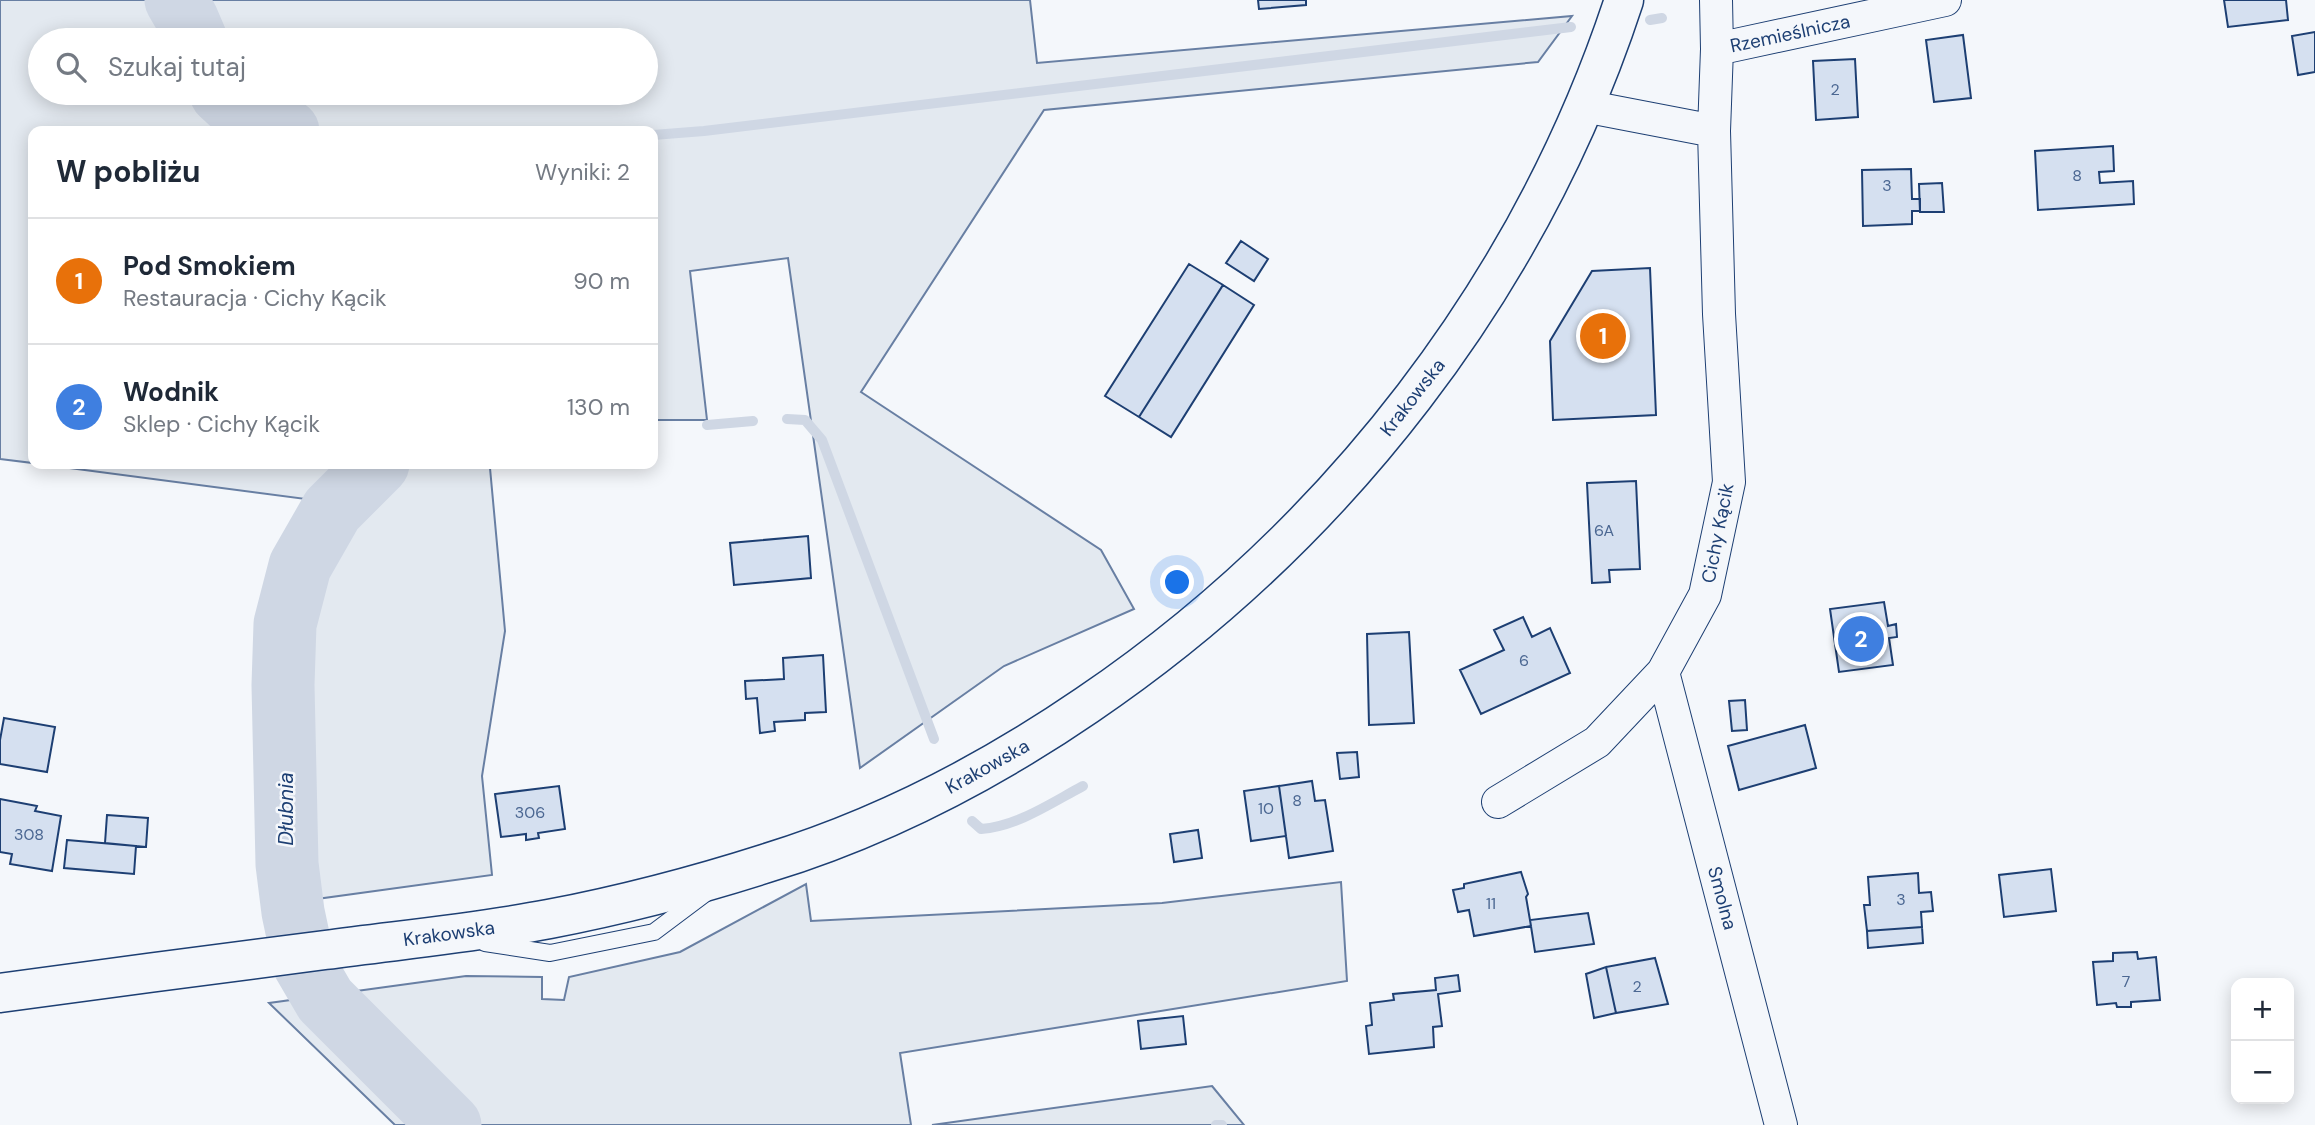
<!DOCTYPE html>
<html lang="pl">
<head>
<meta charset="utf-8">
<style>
	:root { --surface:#fff; --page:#f6f6f7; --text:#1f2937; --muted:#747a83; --line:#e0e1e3; --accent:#c62828 }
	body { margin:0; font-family:"DM Sans",sans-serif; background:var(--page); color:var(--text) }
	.controls { position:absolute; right:21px; bottom:21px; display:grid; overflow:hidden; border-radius:14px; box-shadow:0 4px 18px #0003 }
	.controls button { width:63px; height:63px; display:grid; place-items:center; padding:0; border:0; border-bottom:2px solid var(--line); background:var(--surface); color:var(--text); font:35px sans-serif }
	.you { position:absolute; left:1178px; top:583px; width:24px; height:24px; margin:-18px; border:5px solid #fff; border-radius:50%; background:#1a73e8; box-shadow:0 0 0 10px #1a73e833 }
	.badge { display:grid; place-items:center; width:46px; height:46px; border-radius:50%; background:var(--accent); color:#fff; font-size:23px; font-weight:700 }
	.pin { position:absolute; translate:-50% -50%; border:4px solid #fff; box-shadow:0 2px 7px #0006 }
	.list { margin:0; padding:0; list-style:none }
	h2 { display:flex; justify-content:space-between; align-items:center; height:91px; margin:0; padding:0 28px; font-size:30px }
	h2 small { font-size:23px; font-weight:400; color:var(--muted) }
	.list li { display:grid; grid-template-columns:46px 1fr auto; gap:21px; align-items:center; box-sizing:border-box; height:126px; padding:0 28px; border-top:2px solid var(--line) }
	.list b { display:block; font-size:26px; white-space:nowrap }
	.list p { margin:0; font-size:23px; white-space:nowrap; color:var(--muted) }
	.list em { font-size:23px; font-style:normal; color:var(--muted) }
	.icon { flex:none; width:38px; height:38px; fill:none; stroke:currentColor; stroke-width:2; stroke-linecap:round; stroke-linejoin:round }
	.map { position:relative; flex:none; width:2315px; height:1125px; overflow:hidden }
	.search { position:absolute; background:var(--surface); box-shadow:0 4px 18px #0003; left:28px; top:28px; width:630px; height:77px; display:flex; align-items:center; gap:18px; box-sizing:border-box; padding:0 24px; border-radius:38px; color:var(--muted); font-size:26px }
	.panel { position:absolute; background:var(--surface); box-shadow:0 4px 18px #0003; left:28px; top:126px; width:630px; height:343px; border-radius:14px }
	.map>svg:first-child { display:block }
	.green { fill:#e3e9f0; stroke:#687fa3; stroke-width:2; fill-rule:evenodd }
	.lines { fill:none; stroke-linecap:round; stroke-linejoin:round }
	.stream { stroke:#cfd7e4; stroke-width:10 }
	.river { stroke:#cfd7e4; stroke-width:63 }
	.building { fill:#d5e0f0; stroke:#1d3f73; stroke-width:2 }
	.service-casing { stroke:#1d3f73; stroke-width:18 }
	.minor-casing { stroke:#1d3f73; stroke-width:34 }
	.secondary-casing { stroke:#1d3f73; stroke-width:41 }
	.service { stroke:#f4f7fb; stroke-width:16 }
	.minor { stroke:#f4f7fb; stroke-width:32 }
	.secondary { stroke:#f4f7fb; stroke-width:38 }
	.labels { text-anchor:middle; stroke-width:5; stroke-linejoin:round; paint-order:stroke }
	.number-label { font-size:16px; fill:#4b6792 }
	.street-label { font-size:19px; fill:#1d3f73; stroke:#f4f7fb }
	.water-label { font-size:21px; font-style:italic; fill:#1d3f73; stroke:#f4f7fb }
</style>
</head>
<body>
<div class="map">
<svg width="2315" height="1125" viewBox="0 0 2315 1125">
	<rect width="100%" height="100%" fill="#f4f7fb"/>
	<!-- green -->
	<path class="green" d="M0 0H1030L1037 63 1572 16 1538 62 1044 110 861 392 1101 550 1134 609 1004 666 860 768 788 258 690 271 707 420H653V131H33V463L0 459ZM646 40V93H40V40Z
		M39 464H496L490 468 505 631 482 776 492 875 280 904 267 760 260 607 306 499Z
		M1341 882 1347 981 900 1053 911 1125H395L269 1003 466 976 542 977V999L564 1000 569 977 680 952 806 884 811 921 1162 903Z
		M1212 1086 1244 1125H932Z"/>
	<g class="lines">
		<!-- stream -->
		<path class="stream" d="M1650 20 1662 18
			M653 135 704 131 1571 27
			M787 419 805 420 822 440 934 739
			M707 425 753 421
			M972 821 981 829C1018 826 1051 803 1083 786
			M1216 1125H1222"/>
		<!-- river -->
		<path class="river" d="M176 0 187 19 196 40
			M221 93 246 116 288 131
			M378 464 332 510 300 566 285 624 283 685 287 864 293 912 304 964 325 1000 450 1125"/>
	</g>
	<!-- building -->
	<path class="building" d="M1258 0H1306V5L1259 9Z
		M2224 0H2286L2288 20 2228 27Z
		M2315 32V72L2298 75 2292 36Z
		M1963 35 1971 98 1934 102 1926 40Z
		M1855 59 1858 117 1816 120 1813 61Z
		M2113 146 2114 171 2099 172 2100 183 2133 181 2134 204 2038 210 2035 151Z
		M1911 169 1912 199H1920V211H1912V224L1863 226 1862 170Z
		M1942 183 1944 212H1920L1919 184Z
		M1241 241 1268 259 1254 281 1226 263Z
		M1189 264 1223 285 1139 417 1105 396Z
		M1650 268 1656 415 1553 420 1550 341 1592 271Z
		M1223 285 1254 305 1171 437 1139 417Z
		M1636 481 1640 569 1609 570 1610 582 1592 583 1587 483Z
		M808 536 811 578 734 585 730 543Z
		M1884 602 1888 626 1896 624 1897 637 1889 638 1893 665 1839 672 1830 609Z
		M1523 617 1532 637 1550 628 1570 673 1481 714 1460 670 1504 650 1494 630Z
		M1409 632 1414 723 1369 725 1367 634Z
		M823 655 826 712 805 713V720L774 722 775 731 760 733 757 698 746 699 745 681 784 679 783 658Z
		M1745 700 1747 730 1732 731 1729 701Z
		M4 718 55 727 47 772 0 764V740Z
		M1805 725 1816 768 1739 790 1728 746Z
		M1357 752 1359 777 1340 779 1337 753Z
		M1312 781 1315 801 1325 800 1333 851 1289 858 1279 786Z
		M559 786 565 829 538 833 539 838 526 840V834L501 837 495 794Z
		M1279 786 1286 836 1251 841 1244 791Z
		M0 799 37 806 35 811 61 816 52 871 10 864 12 854 0 852Z
		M107 815 148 818 146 847 105 843Z
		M1198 830 1202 858 1174 862 1170 834Z
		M67 840 136 846 134 874 64 868Z
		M2051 869 2056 911 2004 917 1999 875Z
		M1521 872 1528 894 1526 897 1531 926 1474 936 1469 910 1458 912 1453 890 1464 888V884Z
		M1918 873 1919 893 1931 892 1933 911 1921 912 1922 927 1867 931 1864 905H1870L1868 877Z
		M1588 913 1594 944 1535 952 1530 920Z
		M1922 927 1923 943 1868 948 1867 931Z
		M2137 952 2138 959 2156 957 2160 1000 2131 1002V1007H2117L2116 1003 2097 1005 2093 962 2113 961V953Z
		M1655 958 1668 1004 1616 1013 1606 967Z
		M1606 967 1616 1013 1594 1018 1586 974Z
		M1458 975 1460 991 1438 994 1442 1026 1433 1027 1434 1047 1369 1054 1366 1026 1372 1025 1370 1003 1394 1000 1393 994 1436 990 1435 978Z
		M1183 1016 1186 1044 1141 1049 1138 1021Z"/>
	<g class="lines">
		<!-- service casing -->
		<g class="service-casing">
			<path id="service" d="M485 943 550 953 654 932 706 893"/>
		</g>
		<!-- minor casing -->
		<g class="minor-casing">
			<path id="minor" d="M1717 49 1945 0
				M1584 106 1714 131
				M1663 672 1781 1125
				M1498 802 1597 742 1663 672 1705 595 1729 482 1719 314 1714 131 1717 49 1716 0"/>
		</g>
		<!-- secondary casing -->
		<g class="secondary-casing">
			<path id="secondary" d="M0 993C108 978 217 964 325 950 399 940 475 933 549 919 622 905 695 886 767 863 881 828 989 772 1087 705 1336 536 1530 287 1624 0"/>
		</g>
		<!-- service -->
		<use href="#service" class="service"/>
		<!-- minor -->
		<use href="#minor" class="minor"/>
		<!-- secondary -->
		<use href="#secondary" class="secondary"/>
	</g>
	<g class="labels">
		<!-- number labels -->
		<g class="number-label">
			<text x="1835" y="95">2</text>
			<text x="2077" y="181">8</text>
			<text x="1887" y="191">3</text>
			<text x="1604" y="536">6A</text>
			<text x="1524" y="666">6</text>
			<text x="1297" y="806">8</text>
			<text x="1266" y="814">10</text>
			<text x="530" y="818">306</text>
			<text x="29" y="840">308</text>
			<text x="1901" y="905">3</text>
			<text x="1491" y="909">11</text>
			<text x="2126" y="987">7</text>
			<text x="1637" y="992">2</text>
		</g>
		<!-- street labels -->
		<g class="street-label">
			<text transform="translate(1790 33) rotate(-12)" y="7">Rzemieślnicza</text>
			<text transform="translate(1412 397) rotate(-52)" y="7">Krakowska</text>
			<text transform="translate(1717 533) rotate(-79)" y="7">Cichy Kącik</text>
			<text transform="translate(987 766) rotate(-29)" y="7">Krakowska</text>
			<text transform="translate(1723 898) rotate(75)" y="7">Smolna</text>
			<text transform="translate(449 933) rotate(-8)" y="7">Krakowska</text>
		</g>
		<!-- water labels -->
		<g class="water-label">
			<text transform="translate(286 809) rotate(-90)" y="7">Dłubnia</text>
		</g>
	</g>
</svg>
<div class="controls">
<button>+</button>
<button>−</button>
</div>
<div class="you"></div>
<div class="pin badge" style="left:1603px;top:336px;background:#e8710a">1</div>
<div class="pin badge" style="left:1861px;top:639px;background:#3f7fe0">2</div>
<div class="search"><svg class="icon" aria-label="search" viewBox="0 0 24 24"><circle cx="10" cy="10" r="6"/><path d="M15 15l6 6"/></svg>Szukaj tutaj</div>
<section class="panel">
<h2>W pobliżu<small>Wyniki: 2</small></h2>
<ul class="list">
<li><span class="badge" style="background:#e8710a">1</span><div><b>Pod Smokiem</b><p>Restauracja · Cichy Kącik</p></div><em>90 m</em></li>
<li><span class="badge" style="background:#3f7fe0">2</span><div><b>Wodnik</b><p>Sklep · Cichy Kącik</p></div><em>130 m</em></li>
</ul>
</section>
</div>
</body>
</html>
